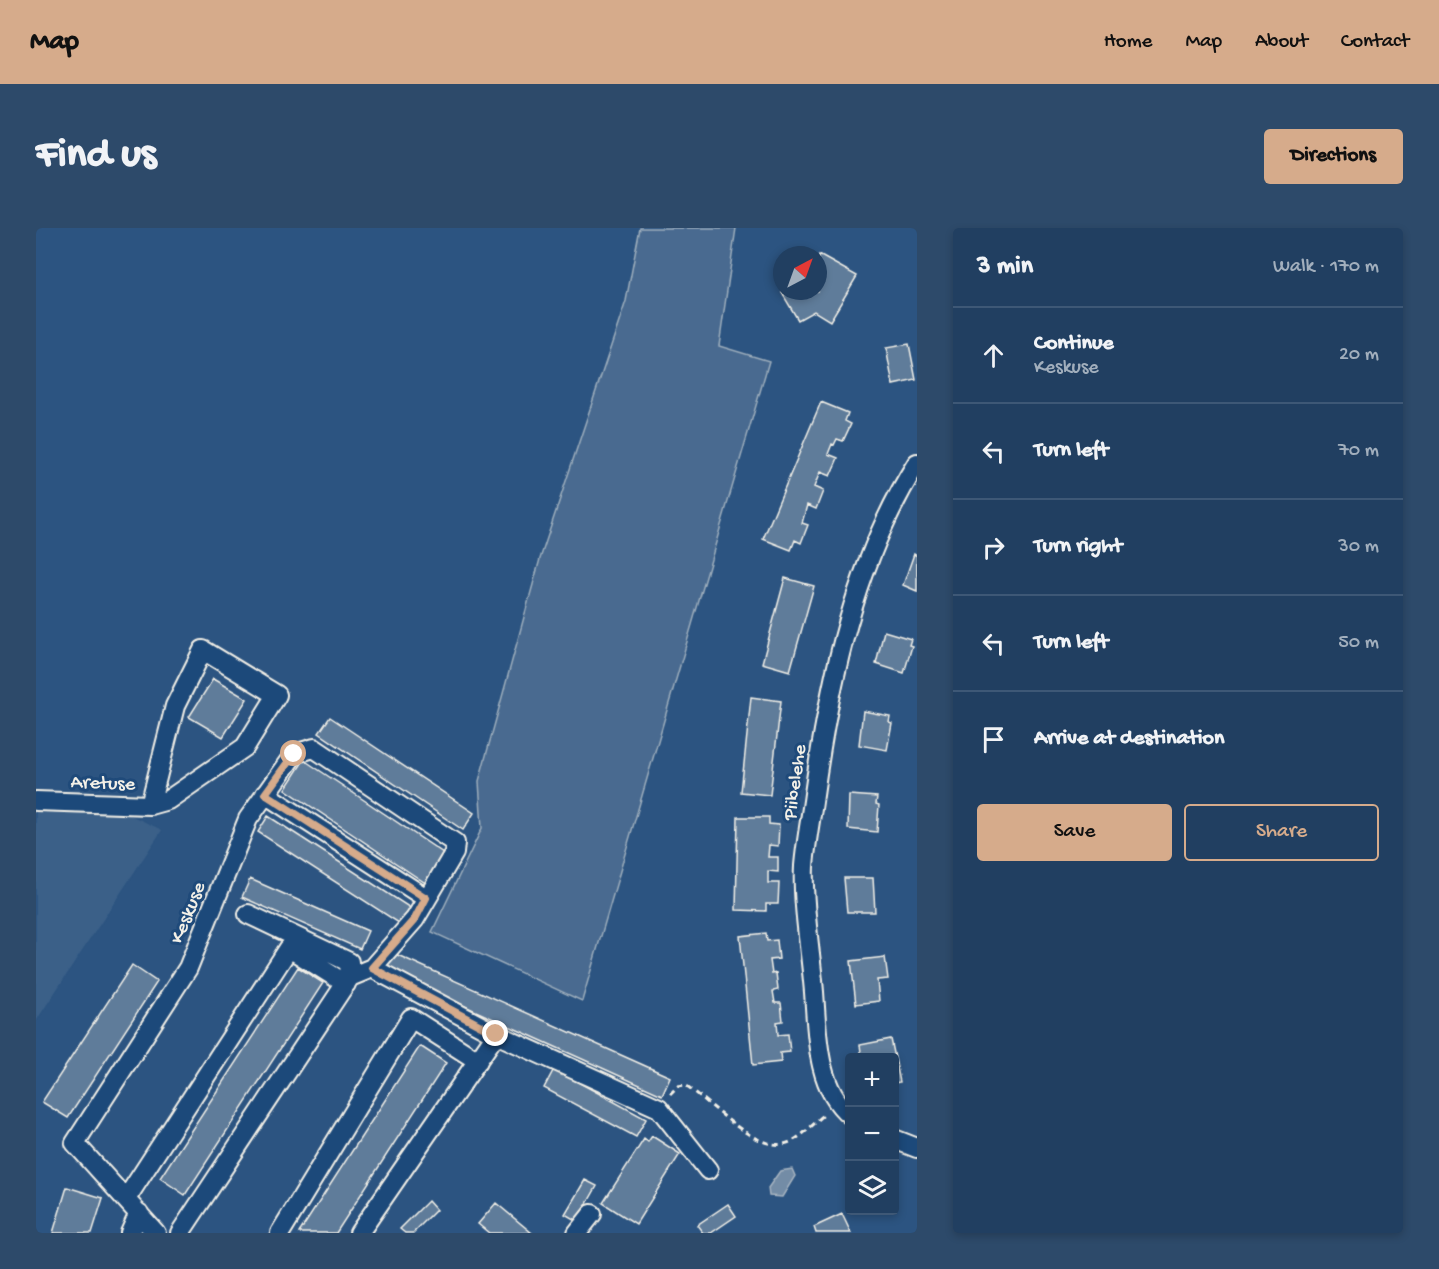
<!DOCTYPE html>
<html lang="en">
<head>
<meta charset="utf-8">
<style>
	:root { --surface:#213f61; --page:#2d4a6a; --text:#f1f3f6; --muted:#a2afbd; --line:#3e5876; --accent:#d6ab8b }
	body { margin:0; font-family:"Gochi Hand",sans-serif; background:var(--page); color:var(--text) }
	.controls { position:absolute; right:18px; bottom:18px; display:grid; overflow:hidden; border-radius:6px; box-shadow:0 3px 9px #0003 }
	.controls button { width:54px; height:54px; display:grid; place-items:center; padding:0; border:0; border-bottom:2px solid var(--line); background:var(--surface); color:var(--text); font:30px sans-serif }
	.compass { position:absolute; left:737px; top:18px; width:54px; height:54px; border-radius:50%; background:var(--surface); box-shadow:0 3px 9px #0003; rotate:41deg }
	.stop { position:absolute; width:18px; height:18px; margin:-14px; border:4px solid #d6ab8b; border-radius:50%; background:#fff }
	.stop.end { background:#d6ab8b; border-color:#fff; box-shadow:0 2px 6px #0008 }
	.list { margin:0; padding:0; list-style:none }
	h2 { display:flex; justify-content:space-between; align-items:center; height:78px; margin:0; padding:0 24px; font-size:26px }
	h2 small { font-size:20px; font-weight:400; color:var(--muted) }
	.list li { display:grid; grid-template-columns:39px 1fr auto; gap:18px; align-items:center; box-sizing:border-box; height:96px; padding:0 24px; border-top:2px solid var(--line) }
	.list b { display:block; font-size:22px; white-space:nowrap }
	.list p { margin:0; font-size:20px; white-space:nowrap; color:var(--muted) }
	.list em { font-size:20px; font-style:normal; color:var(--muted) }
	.actions { display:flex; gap:12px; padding:18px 24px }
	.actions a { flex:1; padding:14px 0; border:2px solid var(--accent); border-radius:6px; text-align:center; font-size:21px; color:var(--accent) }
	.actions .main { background:var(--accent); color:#111 }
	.icon { flex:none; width:33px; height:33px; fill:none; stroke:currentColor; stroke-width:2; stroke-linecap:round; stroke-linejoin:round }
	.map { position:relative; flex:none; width:881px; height:1005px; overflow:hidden; border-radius:6px }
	header { display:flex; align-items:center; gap:36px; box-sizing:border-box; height:84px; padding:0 30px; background:var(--accent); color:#111 }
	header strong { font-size:28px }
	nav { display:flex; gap:33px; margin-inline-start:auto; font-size:21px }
	.intro { display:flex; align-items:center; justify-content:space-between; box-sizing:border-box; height:144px; padding:0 36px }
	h1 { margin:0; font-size:42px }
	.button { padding:15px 27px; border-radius:6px; background:var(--accent); color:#111; font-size:21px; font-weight:700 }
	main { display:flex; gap:36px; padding:0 36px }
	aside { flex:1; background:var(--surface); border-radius:6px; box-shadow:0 3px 9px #0003 }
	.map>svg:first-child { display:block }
	.built { fill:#3b6088 }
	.green { fill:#496b90; stroke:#9eaebc; stroke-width:1.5 }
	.water { fill:#738ca6; stroke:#a7b4c0; stroke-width:1.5 }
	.building { fill:#5e7b9a; stroke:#f4f1e8; stroke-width:1.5 }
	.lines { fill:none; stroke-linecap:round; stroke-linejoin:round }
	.minor-casing { stroke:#f4f1e8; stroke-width:22 }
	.path { stroke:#f4f1e8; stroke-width:3; stroke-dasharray:6 4.5; stroke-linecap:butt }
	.minor { stroke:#1f4a7a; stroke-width:18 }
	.route { stroke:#d6ab8b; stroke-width:8 }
	.labels { text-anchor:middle; stroke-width:6; stroke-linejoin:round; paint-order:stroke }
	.street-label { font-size:20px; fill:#f4f1e8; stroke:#1f4a7a }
</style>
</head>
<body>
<header>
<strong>Map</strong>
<nav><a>Home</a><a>Map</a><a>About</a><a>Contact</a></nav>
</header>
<div class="intro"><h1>Find us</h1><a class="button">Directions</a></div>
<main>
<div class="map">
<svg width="881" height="1005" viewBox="0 0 881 1005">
	<rect width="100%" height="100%" fill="#2c5481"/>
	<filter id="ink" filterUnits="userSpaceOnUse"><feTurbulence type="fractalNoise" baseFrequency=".0167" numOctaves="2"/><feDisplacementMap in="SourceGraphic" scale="12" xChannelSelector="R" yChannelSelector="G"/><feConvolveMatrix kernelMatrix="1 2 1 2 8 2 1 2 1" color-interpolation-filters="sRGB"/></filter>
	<g filter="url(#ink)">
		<!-- built -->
		<path class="built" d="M0 562 49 566 126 602 0 793Z"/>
		<!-- green -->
		<path class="green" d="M604 0H700L683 118 733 133 546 773 396 704 446 600 443 553 504 331 590 73Z"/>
		<!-- water -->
		<path class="water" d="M756 941 759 948 746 969 733 968 732 960 744 943Z"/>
		<!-- building -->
		<path class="building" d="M783 27 821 48 794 93 778 83 762 92 746 65 782 63Z
			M873 116 880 152 857 157 850 120Z
			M785 174 812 185 809 193 815 196 807 213 801 211 798 217 796 216 792 226 802 230 794 248 784 244 778 259 787 263 780 281 771 277 766 295 772 297 765 315 759 312 755 322 727 311Z
			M878 326 881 328V363L867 357Z
			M749 350 778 358 754 443 726 435Z
			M848 403 875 411 873 417 876 418 868 445 840 436Z
			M177 451 211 471 187 509 153 489Z
			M715 469 745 473 734 567 705 564Z
			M827 483 854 488 853 494 856 495 851 522 823 517Z
			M294 489 438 585 427 602 283 505Z
			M268 532 410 627 391 656 249 561Z
			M813 567 841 569 840 576 843 577 841 604 812 601Z
			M232 588 376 681 366 697 222 604Z
			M702 589H733V596L743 597 742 618 733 617 732 629H742V644L732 643V655H743L742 676H730V683L700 682Z
			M808 650H837L839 684H811Z
			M214 651 332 703 324 721 206 669Z
			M730 705 731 713 741 712 743 731 734 732 736 746 740 745 742 762 737 763 739 775H745L747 793 741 794 742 807 752 806 754 824 744 825 745 834 717 837 704 708Z
			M357 725 634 849 626 867 349 742Z
			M849 729 852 751 841 752 843 773 820 776 815 733Z
			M96 737 121 754 32 890 6 874Z
			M262 739 287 755 149 967 124 950Z
			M855 811 864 854 858 855V830H826L824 817Z
			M384 818 410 835 300 1005H263Z
			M518 841 610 891 600 909 508 860Z
			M616 908 644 926 600 996 567 975 608 911 612 914Z
			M549 952 561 958 541 993 529 986Z
			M31 959 67 970 56 1005H17Z
			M392 973 400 982 377 1005H369L364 1001Z
			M460 975 496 1005H453L442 996Z
			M692 976 700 988 675 1005H667L661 997Z
			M806 986 815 1005H780L778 999Z"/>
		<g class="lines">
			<!-- minor casing -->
			<g class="minor-casing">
				<path id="minor" d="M229 566 390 670
					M0 573 114 577 132 572 209 519 241 467 167 422 139 478 114 577
					M212 686 313 734 314 749
					M814 887C780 860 781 803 778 764 775 726 766 675 768 638 770 614 775 589 778 566 794 452 819 333 881 235
					M858 911 881 920
					M90 971 253 720 310 756
					M94 1005 103 985
					M120 1005 39 915 152 740 212 591 258 526 278 520 419 615 418 625 379 691 336 740
					M144 1005 314 749 336 740 460 806 623 880 672 942
					M244 1005 375 790 442 833
					M323 1005 460 806
					M541 1005 556 986"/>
			</g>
			<!-- path -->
			<path class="path" d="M634 866 642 858 649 857C675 873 723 931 756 913 768 907 779 894 789 886"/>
			<!-- minor -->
			<use href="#minor" class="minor"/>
		</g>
	</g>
	<g class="lines" filter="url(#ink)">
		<!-- route -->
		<path class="route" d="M258 526 229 566 390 670 379 691 336 740 460 806"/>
	</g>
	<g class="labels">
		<!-- street labels -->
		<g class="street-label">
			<text transform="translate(67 553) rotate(2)" y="7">Aretuse</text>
			<text transform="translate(757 554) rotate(-82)" y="7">Piibelehe</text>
			<text transform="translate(150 684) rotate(-68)" y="7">Keskuse</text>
		</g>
	</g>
</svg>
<div class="controls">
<button>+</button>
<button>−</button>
<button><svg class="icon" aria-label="layers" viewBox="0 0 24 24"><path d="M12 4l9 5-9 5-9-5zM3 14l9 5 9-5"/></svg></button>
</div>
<svg class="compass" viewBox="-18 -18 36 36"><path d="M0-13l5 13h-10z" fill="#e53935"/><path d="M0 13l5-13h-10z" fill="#a2afbd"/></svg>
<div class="stop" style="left:258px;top:526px"></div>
<div class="stop end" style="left:460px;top:806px"></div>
</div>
<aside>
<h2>3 min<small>Walk · 170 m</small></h2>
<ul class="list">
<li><svg class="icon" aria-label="ahead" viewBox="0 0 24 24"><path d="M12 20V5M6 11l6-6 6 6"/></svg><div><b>Continue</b><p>Keskuse</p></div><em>20 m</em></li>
<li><svg class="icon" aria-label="left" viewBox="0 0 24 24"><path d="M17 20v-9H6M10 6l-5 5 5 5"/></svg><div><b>Turn left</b></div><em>70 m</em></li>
<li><svg class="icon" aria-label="right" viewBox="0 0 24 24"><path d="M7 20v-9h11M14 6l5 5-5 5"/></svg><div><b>Turn right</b></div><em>30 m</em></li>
<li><svg class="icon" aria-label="left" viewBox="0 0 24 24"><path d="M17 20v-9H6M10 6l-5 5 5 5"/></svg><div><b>Turn left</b></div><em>50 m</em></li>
<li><svg class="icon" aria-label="arrive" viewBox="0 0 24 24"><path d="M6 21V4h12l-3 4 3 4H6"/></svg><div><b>Arrive at destination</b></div></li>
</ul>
<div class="actions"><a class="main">Save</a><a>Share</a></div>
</aside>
</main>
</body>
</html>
